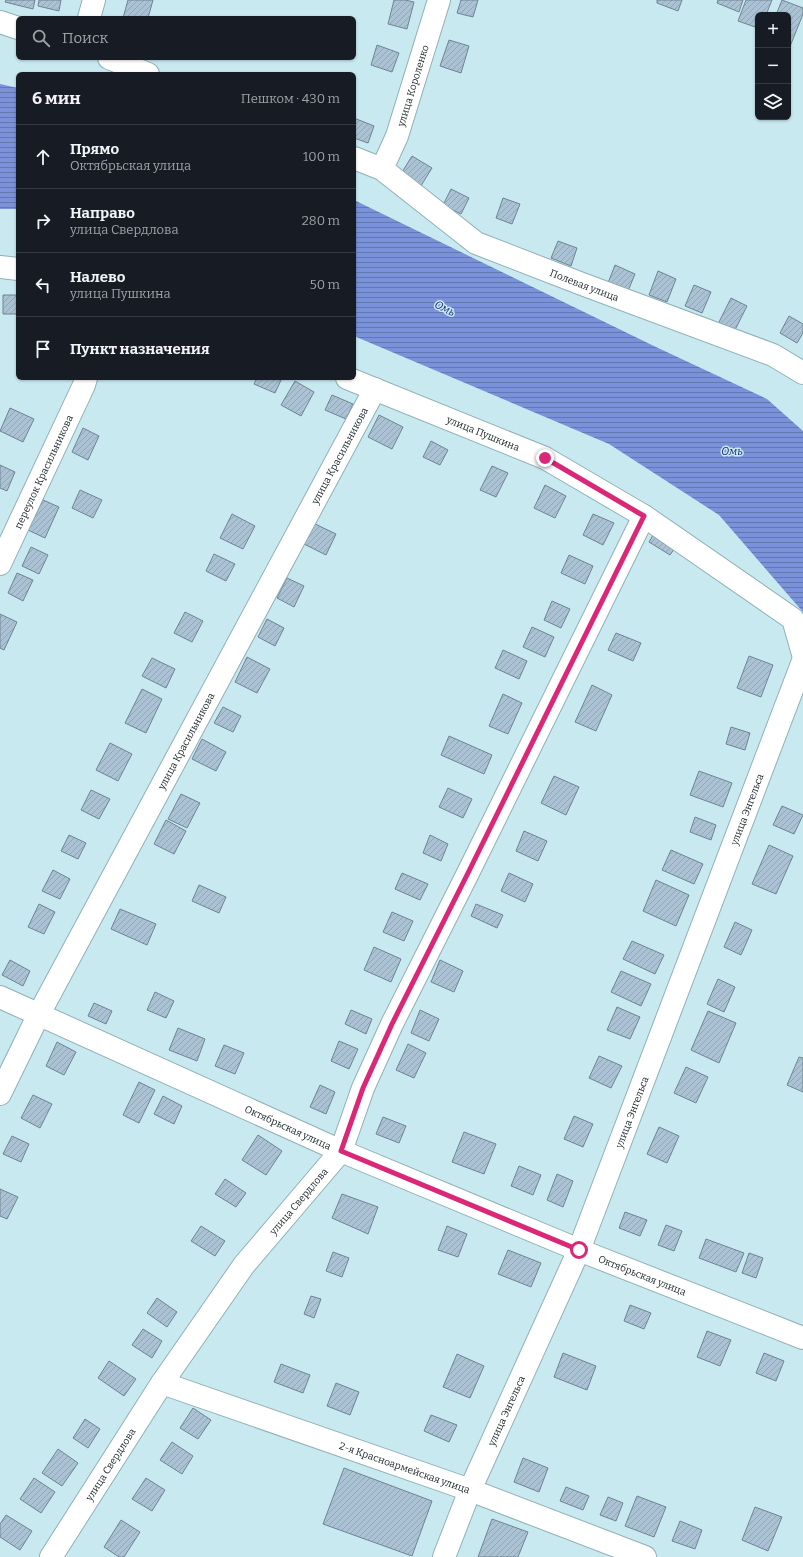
<!DOCTYPE html>
<html lang="ru">
<head>
<meta charset="utf-8">
<style>
	:root { --surface:#171b24; --page:#242831; --text:#f1f3f6; --muted:#9ea1a6; --line:#363941 }
	body { margin:0; font-family:Bitter,serif; background:var(--page); color:var(--text) }
	.controls { position:absolute; right:12px; top:12px; display:grid; overflow:hidden; border-radius:6px; box-shadow:0 1px 3px #0004 }
	.controls button { width:36px; height:36px; display:grid; place-items:center; padding:0; border:0; border-bottom:1px solid var(--line); background:var(--surface); color:var(--text); font:20px sans-serif }
	.stop { position:absolute; width:12px; height:12px; margin:-9px; border:3px solid #db2777; border-radius:50%; background:#fff }
	.stop.end { background:#db2777; border-color:#fff; box-shadow:0 1px 4px #0008 }
	.list { margin:0; padding:0; list-style:none }
	h2 { display:flex; justify-content:space-between; align-items:center; height:52px; margin:0; padding:0 16px; font-size:17px }
	h2 small { font-size:13px; font-weight:400; color:var(--muted) }
	.list li { display:grid; grid-template-columns:26px 1fr auto; gap:12px; align-items:center; box-sizing:border-box; height:64px; padding:0 16px; border-top:1px solid var(--line) }
	.list b { display:block; font-size:15px; white-space:nowrap }
	.list p { margin:0; font-size:13px; white-space:nowrap; color:var(--muted) }
	.list em { font-size:13px; font-style:normal; color:var(--muted) }
	.icon { flex:none; width:22px; height:22px; fill:none; stroke:currentColor; stroke-width:2; stroke-linecap:round; stroke-linejoin:round }
	.map { position:relative; flex:none; width:803px; height:1557px; overflow:hidden }
	.search { position:absolute; background:var(--surface); box-shadow:0 1px 3px #0004; left:16px; top:16px; width:340px; height:44px; display:flex; align-items:center; gap:10px; box-sizing:border-box; padding:0 14px; border-radius:6px; color:var(--muted); font-size:15px }
	.panel { position:absolute; background:var(--surface); box-shadow:0 1px 3px #0004; left:16px; top:72px; width:340px; height:308px; border-radius:6px }
	.map>svg:first-child { display:block }
	.water { fill:url(#water-rules) }
	.building { fill:url(#building-hatch); stroke:#6e8494 }
	.lines { fill:none; stroke-linecap:round; stroke-linejoin:round }
	.minor-casing { stroke:#90b0b6; stroke-width:24 }
	.minor { stroke:#fff; stroke-width:22 }
	.route { stroke:#db2777; stroke-width:5 }
	.labels { text-anchor:middle; stroke-width:3; stroke-linejoin:round; paint-order:stroke }
	.street-label { font-size:10px; fill:#182427; stroke:#c8e9f0 }
	.water-label { font-size:11px; font-style:italic; fill:#1a2779; stroke:#c8e9f0 }
</style>
</head>
<body>
<div class="map">
<svg width="803" height="1557" viewBox="0 0 803 1557">
	<defs>
		<pattern id="water-rules" width="6" height="5" patternUnits="userSpaceOnUse"><rect width="6" height="5" fill="#7a92da"/><path d="M0 2.5h6" fill="none" stroke="#6377b1"/></pattern>
		<pattern id="building-hatch" width="6" height="6" patternUnits="userSpaceOnUse"><rect width="6" height="6" fill="#aac2d4"/><path d="M-1 1l2-2M0 6l6-6M5 7l2-2" fill="none" stroke="#92a7b6"/></pattern>
	</defs>
	<rect width="100%" height="100%" fill="#c8e9f0"/>
	<!-- water -->
	<path class="water" d="M0 84 18 88V209H0Z
		M354 200 656 347 767 399 803 431V612L719 515 609 444 354 336Z"/>
	<!-- building -->
	<path class="building" d="M6 0H35L33 9 5 2Z
		M39 0H61L59 11 38 6Z
		M128 0H153L148 18H123Z
		M394 0H405L414 2 407 29 388 24Z
		M461 0H478L473 17 457 13Z
		M657 0H682L678 11 657 3Z
		M718 0H743L739 12 717 3Z
		M746 0H772L766 15H758V28L738 21Z
		M782 0 803 8V14L789 49H788V15H776Z
		M449 40 469 46 461 73 440 66Z
		M377 45 399 53 392 72 371 65Z
		M354 118 374 126 368 143 354 138Z
		M412 156 432 168 419 189 399 177Z
		M451 189 469 198 461 214 443 205Z
		M503 198 520 204 512 224 496 218Z
		M558 241 577 248 571 266 551 258Z
		M615 265 635 274 628 291 608 283Z
		M658 271 676 279 667 302 649 295Z
		M694 285 711 292 702 313 685 306Z
		M3 295H18V314H3Z
		M731 298 747 306 734 332 718 324Z
		M789 316 803 324V333L797 343 780 333Z
		M257 378H282L275 393 254 384Z
		M295 381 314 392 301 416 281 405Z
		M332 395 353 404 346 419 325 410Z
		M10 408 34 419 23 442 0 431Z
		M379 415 403 427 392 449 368 437Z
		M83 428 99 436 88 460 72 452Z
		M431 441 448 450 440 465 423 457Z
		M0 465 15 472 7 491 0 488Z
		M492 466 508 473 496 497 480 490Z
		M545 485 566 496 555 518 534 508Z
		M80 490 102 500 93 518 72 508Z
		M43 500 59 507 45 538 28 530Z
		M232 514 255 526 243 549 220 538Z
		M593 514 614 523 603 545 583 535Z
		M311 522 336 534 326 555 300 542Z
		M657 528 679 542 670 555 649 542Z
		M31 547 48 555 39 574 22 566Z
		M214 554 235 564 226 581 206 571Z
		M569 555 593 566 585 584 561 573Z
		M17 573 33 580 23 601 8 593Z
		M287 578 304 586 294 607 277 598Z
		M552 601 570 609 561 628 544 620Z
		M185 612 203 621 192 642 174 633Z
		M0 614 17 622 4 650 0 648Z
		M267 619 284 628 275 646 258 637Z
		M532 627 554 637 545 657 523 647Z
		M616 633 641 643 633 661 608 650Z
		M503 650 527 661 519 679 495 668Z
		M749 656 773 665 761 697 737 688Z
		M247 657 270 669 257 693 235 682Z
		M152 658 175 669 166 688 142 676Z
		M592 685 612 695 596 731 575 722Z
		M142 689 162 699 146 733 125 723Z
		M503 694 522 703 508 734 489 726Z
		M223 707 241 716 233 732 214 723Z
		M731 727 750 733 745 750 726 744Z
		M449 736 492 755 484 774 441 755Z
		M202 739 226 752 216 771 192 759Z
		M110 743 132 754 118 781 96 770Z
		M699 771 732 783 723 807 690 795Z
		M554 776 579 787 566 815 541 803Z
		M448 788 472 799 463 818 439 807Z
		M91 790 110 799 99 819 81 810Z
		M181 794 200 803 187 828 168 819Z
		M782 806 803 815 794 834 773 825Z
		M695 817 716 825 711 840 690 832Z
		M166 820 186 831 174 854 154 844Z
		M524 831 547 841 538 861 516 851Z
		M69 835 86 843 78 859 61 851Z
		M430 835 448 844 441 861 423 853Z
		M769 845 793 856 776 894 752 884Z
		M671 850 703 864 694 884 662 870Z
		M53 870 70 879 60 899 42 891Z
		M402 873 428 884 420 900 395 889Z
		M509 873 533 884 525 902 501 891Z
		M656 880 689 895 676 926 643 911Z
		M199 885 226 897 219 913 192 901Z
		M39 904 55 912 44 934 28 927Z
		M476 904 503 915 497 928 471 916Z
		M120 909 156 924 147 945 111 929Z
		M392 912 413 921 404 941 383 932Z
		M735 922 752 930 741 955 724 947Z
		M632 941 664 955 655 974 623 959Z
		M374 947 401 959 391 982 364 970Z
		M10 960 30 971 23 986 2 975Z
		M440 960 463 971 454 992 431 982Z
		M621 971 651 984 641 1006 611 992Z
		M718 979 735 987 724 1012 707 1004Z
		M155 992 174 1001 166 1018 147 1010Z
		M94 1003 112 1011 106 1024 88 1016Z
		M617 1007 640 1017 630 1039 607 1030Z
		M351 1010 372 1019 366 1034 345 1024Z
		M420 1010 439 1019 429 1041 411 1033Z
		M708 1011 736 1023 719 1063 691 1050Z
		M178 1028 205 1039 197 1061 169 1050Z
		M339 1041 358 1049 349 1069 331 1061Z
		M57 1042 76 1052 64 1075 46 1066Z
		M408 1044 426 1053 414 1078 396 1070Z
		M224 1045 244 1053 235 1074 215 1066Z
		M599 1056 622 1066 611 1088 589 1078Z
		M799 1057 803 1058V1092L787 1085Z
		M686 1067 708 1077 696 1103 674 1093Z
		M139 1082 155 1090 139 1123 123 1115Z
		M320 1085 335 1092 326 1114 310 1107Z
		M33 1095 52 1104 40 1128 21 1118Z
		M163 1096 182 1106 174 1124 154 1114Z
		M574 1116 593 1124 583 1147 564 1139Z
		M383 1117 406 1126 399 1143 376 1134Z
		M659 1127 679 1136 667 1163 647 1154Z
		M464 1132 496 1144 484 1174 452 1162Z
		M258 1135 282 1151 266 1175 242 1160Z
		M12 1136 29 1144 21 1162 3 1154Z
		M519 1166 541 1175 533 1195 511 1186Z
		M557 1174 573 1181 563 1207 547 1200Z
		M225 1179 246 1193 236 1207 215 1194Z
		M0 1189 18 1197 7 1219 0 1216Z
		M342 1194 378 1207 368 1234 332 1218Z
		M625 1212 647 1220 640 1236 619 1228Z
		M666 1225 682 1231 674 1251 658 1245Z
		M201 1226 225 1241 215 1256 191 1241Z
		M447 1226 467 1234 458 1257 438 1250Z
		M706 1239 744 1253 736 1272 699 1258Z
		M508 1250 541 1263 531 1287 498 1274Z
		M333 1252 349 1258 342 1277 326 1271Z
		M749 1253 763 1258 756 1278 742 1273Z
		M311 1296 321 1299 314 1318 304 1314Z
		M157 1298 177 1312 167 1327 147 1313Z
		M630 1305 651 1313 644 1329 624 1321Z
		M143 1329 162 1341 152 1358 132 1345Z
		M707 1331 731 1340 720 1366 697 1357Z
		M563 1353 596 1366 587 1390 554 1377Z
		M764 1353 784 1361 776 1381 756 1373Z
		M457 1354 484 1366 470 1398 443 1387Z
		M109 1361 136 1379 124 1396 98 1378Z
		M281 1364 310 1375 303 1393 274 1382Z
		M336 1383 359 1392 350 1415 327 1406Z
		M193 1408 211 1420 198 1439 180 1428Z
		M431 1415 457 1425 449 1442 424 1431Z
		M85 1419 100 1429 88 1448 73 1438Z
		M172 1442 193 1456 182 1474 160 1460Z
		M58 1449 78 1463 62 1486 42 1473Z
		M523 1458 548 1468 539 1492 514 1482Z
		M344 1468 432 1501 412 1556 323 1524Z
		M34 1478 55 1492 41 1513 20 1499Z
		M146 1478 165 1490 152 1511 132 1499Z
		M566 1487 589 1496 583 1510 560 1501Z
		M637 1496 666 1507 654 1537 625 1526Z
		M608 1497 623 1503 616 1521 600 1515Z
		M755 1507 782 1517 768 1551 742 1540Z
		M6 1515 32 1531 20 1550 0 1537V1524Z
		M492 1519 528 1532 518 1557H478Z
		M121 1520 140 1532 124 1557H119L104 1547Z
		M680 1521 702 1530 695 1549 672 1541Z"/>
	<g class="lines">
		<!-- minor casing -->
		<g class="minor-casing">
			<g id="minor">
				<path d="M89 18 94 0"/>
				<path d="M0 22 18 28"/>
				<path d="M109 58 148 74"/>
				<path id="s1" d="M354 158 382 169 476 243 582 284 773 355 803 373"/>
				<path id="s2" d="M382 169 397 136 439 0"/>
				<path d="M0 267 18 269"/>
				<path id="s3" d="M347 378 545 458 644 516 793 619 803 654"/>
				<path id="s4" d="M0 564 84 385 86 378"/>
				<path id="s5" d="M0 997 341 1151 579 1250 803 1338"/>
				<path id="s6" d="M0 1094 39 1014 375 389"/>
				<path id="s7" d="M162 1383 470 1490 645 1557"/>
				<path id="s8" d="M51 1557 162 1383 244 1265 341 1151 363 1088 392 1024 468 873 644 516"/>
				<path id="s9" d="M444 1557 470 1490 579 1250 803 661"/>
			</g>
		</g>
		<!-- minor -->
		<use href="#minor" class="minor"/>
	</g>
	<g class="lines">
		<!-- route -->
		<path class="route" d="M545 458 644 516 468 873 392 1024 363 1088 341 1151 579 1250"/>
	</g>
	<g class="labels">
		<!-- street labels -->
		<g class="street-label">
			<text dy="4" stroke="none"><textPath href="#s2" startOffset="89">улица Короленко</textPath></text>
			<text dy="4" stroke="none"><textPath href="#s1" startOffset="266">Полевая улица</textPath></text>
			<text dy="4" stroke="none"><textPath href="#s3" startOffset="147">улица Пушкина</textPath></text>
			<text dy="4" stroke="none"><textPath href="#s6" startOffset="723">улица Красильникова</textPath></text>
			<text dy="4" stroke="none"><textPath href="#s4" startOffset="102">переулок Красильникова</textPath></text>
			<text dy="4" stroke="none"><textPath href="#s6" startOffset="399">улица Красильникова</textPath></text>
			<text dy="4" stroke="none"><textPath href="#s9" startOffset="807">улица Энгельса</textPath></text>
			<text dy="4" stroke="none"><textPath href="#s9" startOffset="483">улица Энгельса</textPath></text>
			<text dy="4" stroke="none"><textPath href="#s5" startOffset="316">Октябрьская улица</textPath></text>
			<text dy="4" stroke="none"><textPath href="#s8" startOffset="434">улица Свердлова</textPath></text>
			<text dy="4" stroke="none"><textPath href="#s5" startOffset="700">Октябрьская улица</textPath></text>
			<text dy="4" stroke="none"><textPath href="#s9" startOffset="159">улица Энгельса</textPath></text>
			<text dy="4" stroke="none"><textPath href="#s8" startOffset="110">улица Свердлова</textPath></text>
			<text dy="4" stroke="none"><textPath href="#s7" startOffset="257">2-я Красноармейская улица</textPath></text>
		</g>
		<!-- water labels -->
		<g class="water-label">
			<text transform="translate(445 308) rotate(27)" y="4">Омь</text>
			<text x="732" y="455">Омь</text>
		</g>
	</g>
</svg>
<div class="controls">
<button>+</button>
<button>−</button>
<button><svg class="icon" aria-label="layers" viewBox="0 0 24 24"><path d="M12 4l9 5-9 5-9-5zM3 14l9 5 9-5"/></svg></button>
</div>
<div class="stop" style="left:579px;top:1250px"></div>
<div class="stop end" style="left:545px;top:458px"></div>
<div class="search"><svg class="icon" aria-label="search" viewBox="0 0 24 24"><circle cx="10" cy="10" r="6"/><path d="M15 15l6 6"/></svg>Поиск</div>
<section class="panel">
<h2>6 мин<small>Пешком · 430 m</small></h2>
<ul class="list">
<li><svg class="icon" aria-label="ahead" viewBox="0 0 24 24"><path d="M12 20V5M6 11l6-6 6 6"/></svg><div><b>Прямо</b><p>Октябрьская улица</p></div><em>100 m</em></li>
<li><svg class="icon" aria-label="right" viewBox="0 0 24 24"><path d="M7 20v-9h11M14 6l5 5-5 5"/></svg><div><b>Направо</b><p>улица Свердлова</p></div><em>280 m</em></li>
<li><svg class="icon" aria-label="left" viewBox="0 0 24 24"><path d="M17 20v-9H6M10 6l-5 5 5 5"/></svg><div><b>Налево</b><p>улица Пушкина</p></div><em>50 m</em></li>
<li><svg class="icon" aria-label="arrive" viewBox="0 0 24 24"><path d="M6 21V4h12l-3 4 3 4H6"/></svg><div><b>Пункт назначения</b></div></li>
</ul>
</section>
</div>
</body>
</html>
